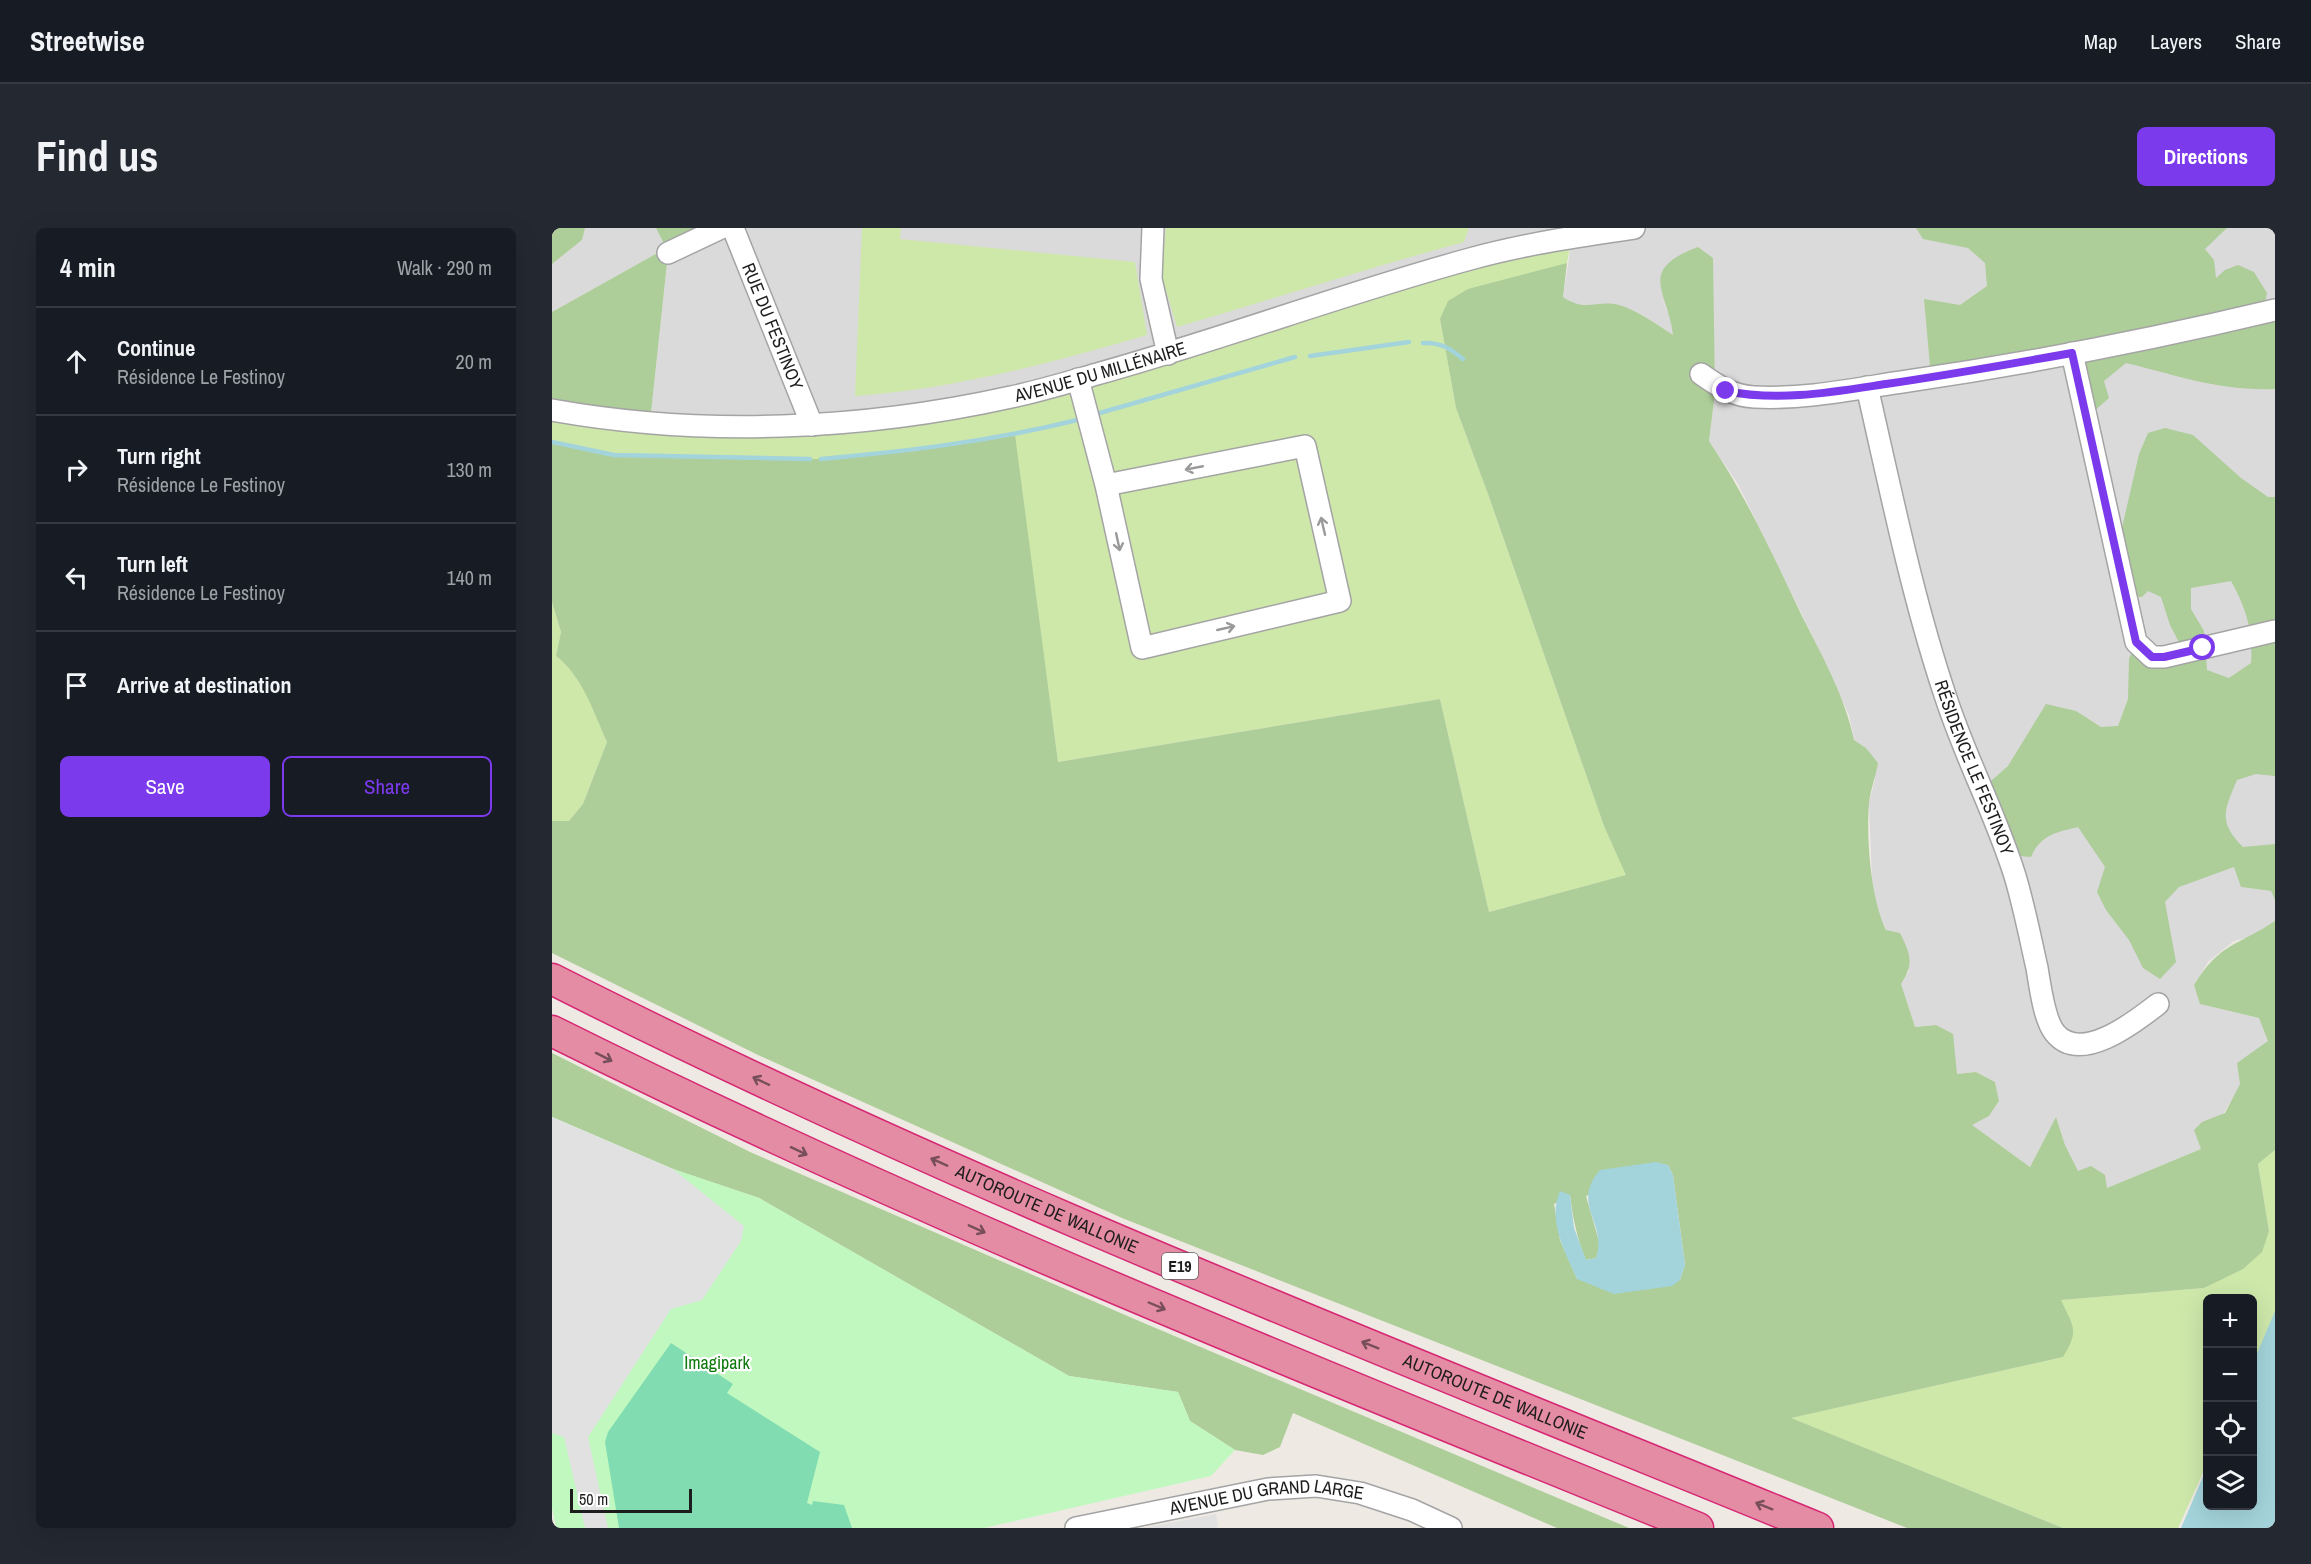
<!DOCTYPE html>
<html lang="en">
<head>
<meta charset="utf-8">
<style>
	:root { --surface:#171b24; --page:#242831; --text:#f1f3f6; --muted:#9ea1a6; --line:#363941; --accent:#7c3aed }
	body { margin:0; font-family:"Archivo Narrow",sans-serif; background:var(--page); color:var(--text) }
	.controls { position:absolute; right:18px; bottom:18px; display:grid; overflow:hidden; border-radius:9px; box-shadow:0 6px 24px #0002 }
	.controls button { width:54px; height:54px; display:grid; place-items:center; padding:0; border:0; border-bottom:2px solid var(--line); background:var(--surface); color:var(--text); font:30px sans-serif }
	.scale { position:absolute; left:18px; bottom:15px; width:122px; box-sizing:border-box; padding-left:6px; border:3px solid #1d1d1d; border-top:0; font-size:16px; line-height:21px; white-space:nowrap; color:#1d1d1d; -webkit-text-stroke:4px #fff; paint-order:stroke }
	.stop { position:absolute; width:18px; height:18px; margin:-14px; border:4px solid #7c3aed; border-radius:50%; background:#fff }
	.stop.end { background:#7c3aed; border-color:#fff; box-shadow:0 2px 6px #0008 }
	.list { margin:0; padding:0; list-style:none }
	h2 { display:flex; justify-content:space-between; align-items:center; height:78px; margin:0; padding:0 24px; font-size:26px }
	h2 small { font-size:20px; font-weight:400; color:var(--muted) }
	.list li { display:grid; grid-template-columns:39px 1fr auto; gap:18px; align-items:center; box-sizing:border-box; height:108px; padding:0 24px; border-top:2px solid var(--line) }
	.list b { display:block; font-size:22px; white-space:nowrap }
	.list p { margin:0; font-size:20px; white-space:nowrap; color:var(--muted) }
	.list em { font-size:20px; font-style:normal; color:var(--muted) }
	.actions { display:flex; gap:12px; padding:18px 24px }
	.actions a { flex:1; padding:14px 0; border:2px solid var(--accent); border-radius:9px; text-align:center; font-size:21px; color:var(--accent) }
	.actions .main { background:var(--accent); color:#fff }
	.icon { flex:none; width:33px; height:33px; fill:none; stroke:currentColor; stroke-width:2; stroke-linecap:round; stroke-linejoin:round }
	.map { position:relative; flex:none; width:1723px; height:1300px; overflow:hidden; border-radius:9px }
	header { display:flex; align-items:center; gap:36px; box-sizing:border-box; height:84px; padding:0 30px; background:var(--surface); border-bottom:2px solid var(--line) }
	header strong { font-size:28px }
	nav { display:flex; gap:33px; margin-inline-start:auto; font-size:21px }
	.intro { display:flex; align-items:center; justify-content:space-between; box-sizing:border-box; height:144px; padding:0 36px }
	h1 { margin:0; font-size:42px }
	.button { padding:15px 27px; border-radius:9px; background:var(--accent); color:#fff; font-size:21px; font-weight:700 }
	main { display:flex; gap:36px; padding:0 36px }
	aside { flex:1; background:var(--surface); border-radius:9px; box-shadow:0 6px 24px #0002 }
	.map>svg:first-child { display:block }
	.residential { fill:#dbdada }
	.grass { fill:#cee8aa }
	.forest { fill:#adcd99; fill-rule:evenodd }
	.park { fill:#c1f8c0 }
	.pitch { fill:#82dcb1 }
	.parking { fill:#e1e1e1 }
	.water { fill:#a4d4db }
	.lines { fill:none; stroke-linecap:round; stroke-linejoin:round }
	.stream { stroke:#a4d4db; stroke-width:4.5 }
	.minor-casing { stroke:#a4a4a4; stroke-width:24 }
	.highway-casing { stroke:#d62773; stroke-width:33 }
	.minor { stroke:#fff; stroke-width:21 }
	.highway { stroke:#e58ca5; stroke-width:30 }
	.oneway { stroke:#999 }
	.oneway2 { stroke:#774f5a }
	.route { stroke:#7c3aed; stroke-width:8 }
	.labels { text-anchor:middle; stroke-width:4.5; stroke-linejoin:round; paint-order:stroke }
	.shield { fill:#fff; stroke:#616161; stroke-width:1.5 }
	.shield-label { font-size:16px; font-weight:bold; fill:#1d1d1d }
	.street-label { font-size:18px; fill:#1d1d1d; stroke:#fff }
	.park-label { font-size:18px; fill:#0e790d; stroke:#fff }
</style>
</head>
<body>
<header>
<strong>Streetwise</strong>
<nav><a>Map</a><a>Layers</a><a>Share</a></nav>
</header>
<div class="intro"><h1>Find us</h1><a class="button">Directions</a></div>
<main>
<aside>
<h2>4 min<small>Walk · 290 m</small></h2>
<ul class="list">
<li><svg class="icon" aria-label="ahead" viewBox="0 0 24 24"><path d="M12 20V5M6 11l6-6 6 6"/></svg><div><b>Continue</b><p>Résidence Le Festinoy</p></div><em>20 m</em></li>
<li><svg class="icon" aria-label="right" viewBox="0 0 24 24"><path d="M7 20v-9h11M14 6l5 5-5 5"/></svg><div><b>Turn right</b><p>Résidence Le Festinoy</p></div><em>130 m</em></li>
<li><svg class="icon" aria-label="left" viewBox="0 0 24 24"><path d="M17 20v-9H6M10 6l-5 5 5 5"/></svg><div><b>Turn left</b><p>Résidence Le Festinoy</p></div><em>140 m</em></li>
<li><svg class="icon" aria-label="arrive" viewBox="0 0 24 24"><path d="M6 21V4h12l-3 4 3 4H6"/></svg><div><b>Arrive at destination</b></div></li>
</ul>
<div class="actions"><a class="main">Save</a><a>Share</a></div>
</aside>
<div class="map">
<svg width="1723" height="1300" viewBox="0 0 1723 1300">
	<rect width="100%" height="100%" fill="#eeeae3"/>
	<!-- residential -->
	<path class="residential" d="M33 0H104L116 25 169 0H1723V616L1691 620 1689 659 1719 663 1723 672V693L1701 708 1682 713 1656 734 1642 757 1649 776 1707 790 1717 813 1649 921 1555 960 1526 944 1513 917 1504 890 1478 939 1419 897 1437 888 1447 873 1443 854 1424 844 1405 846 1384 797 1363 799 1348 756 1357 743 1326 686 1320 651 1317 575 1323 551 1314 520 1302 512 1297 487 1258 403 1186 256 1157 213 1163 165 1109 70 1118 88 1122 108 1089 86 1065 77 1025 78 1011 69 1020 10 397 181 98 194 116 26 109 23 0 84V36L30 12Z"/>
	<!-- grass -->
	<path class="grass" d="M310 0H349L348 11 583 34 595 107C499 135 403 161 303 168Z
		M614 0H917L912 14C816 40 721 71 625 99L609 46Z
		M1020 9 1015 35 888 91 904 180 936 266 1052 598 1075 647 937 684 888 471 506 534 462 207 364 223 269 231H163L62 227 0 214V182L174 198 397 181Z
		M0 374 9 404 4 428C31 449 42 483 55 514L31 576 17 593H0Z
		M1723 922V1084L1701 1137 1700 1070H1656L1655 1236 1626 1300H1511L1238 1190 1511 1129 1508 1072 1652 1060 1717 1003 1706 936Z"/>
	<!-- forest -->
	<path class="forest" d="M0 0H33L30 12 0 36Z
		M104 0H169L116 26 98 194 0 182V84L109 23 116 24Z
		M1364 0H1675L1653 21 1662 32 1664 50 1673 42 1686 37 1702 44 1715 65 1711 84 1723 82V161C1665 163 1629 148 1574 135L1552 153 1557 170 1533 191 1520 125 1379 149 1372 71 1408 77 1435 58 1433 35 1416 20 1371 11Z
		M1146 19 1161 30 1163 165 1157 213C1194 268 1221 327 1249 386 1269 426 1293 468 1302 512L1314 520 1326 535C1324 548 1318 563 1317 576 1314 611 1319 671 1334 702L1348 705C1359 727 1362 736 1349 756L1363 799 1384 797 1401 806 1405 846 1424 844 1443 854 1447 873 1437 888 1420 897 1478 939 1504 889 1513 917 1526 943 1539 938 1553 947 1555 960 1649 921 1642 902 1650 894 1673 885 1688 856 1685 835 1716 813 1707 790 1648 776 1642 757C1668 714 1686 718 1723 693V922L1706 936 1717 1003 1710 1024 1691 1041 1652 1060 1509 1072C1521 1099 1528 1101 1511 1129L1239 1190 1511 1300H1355L570 990 206 827 0 725V593H17L31 576 55 514C41 483 31 449 4 428L9 404 0 374V214L62 227 163 231H269L364 223 463 207 506 534 888 471 937 684 1074 647 1052 598 936 266 904 180 888 91 896 73 916 61 1015 35 1011 69C1035 85 1044 71 1067 77 1087 83 1104 96 1121 107 1116 63 1084 42 1146 19ZM1116 937 1121 947 1133 1037 1128 1052 1025 1051 1008 1012 1002 976 1018 967C1021 990 1025 1011 1034 1032L1044 1030 1048 1017 1034 968Z
		M1613 200 1641 207 1689 250 1716 269H1723V548L1704 546 1685 552C1672 583 1666 594 1691 619L1723 616V672L1719 663 1689 659 1682 639 1627 659 1613 674 1624 734 1608 751 1591 740 1577 712 1554 682 1545 664 1553 639 1526 599C1505 604 1488 607 1479 629L1456 627 1431 560 1456 538 1494 476 1524 483 1549 499 1566 498 1576 471 1577 431 1584 414 1591 423 1632 424 1618 397 1609 369 1596 363 1590 369 1573 368 1569 304 1587 226 1596 205ZM1679 353C1695 382 1701 403 1699 435L1677 450 1655 442 1652 403 1639 381V360Z
		M0 825 198 924 580 1090 1077 1300H1005L741 1185 728 1219 711 1227 683 1222 638 1193 626 1164 517 1148 207 970 121 941 0 889Z"/>
	<!-- park -->
	<path class="park" d="M0 889 121 941 207 970 517 1148 626 1164 638 1193 683 1222 659 1248 432 1300H4L0 1280Z"/>
	<!-- pitch -->
	<path class="pitch" d="M119 1115 181 1156 175 1165 268 1224 255 1275 260 1277 261 1273 292 1277 300 1300H67L53 1214 56 1204Z"/>
	<!-- parking -->
	<path class="parking" d="M0 889 121 941 192 998 189 1013 150 1072 119 1081 36 1209 56 1300H33L12 1209 0 1205Z
		M664 1286 666 1299 660 1300H592Z"/>
	<!-- water -->
	<path class="water" d="M1104 934 1116 937 1121 947 1133 1037 1128 1052 1120 1058 1062 1066 1025 1051C1013 1024 995 992 1008 963L1018 967 1022 1000 1034 1032 1044 1030C1056 995 1018 977 1048 942Z
		M1723 1083V1300H1629L1655 1239 1656 1278H1700L1701 1135Z"/>
	<g class="lines">
		<!-- stream -->
		<path class="stream" d="M871 115C888 114 898 120 911 131
			M758 128 857 114
			M544 186 743 129
			M0 214 62 227 258 231
			M269 231C356 223 441 213 525 192"/>
		<!-- minor casing -->
		<g class="minor-casing">
			<g id="minor">
				<path id="s1" d="M181 0 260 197"/>
				<path d="M601 0 599 51 616 126"/>
				<path d="M116 25 169 0"/>
				<path d="M1520 125 1584 414 1600 429H1612L1723 403"/>
				<path d="M1149 146C1166 158 1181 168 1202 169 1253 172 1307 160 1356 153 1479 135 1602 111 1723 82"/>
				<path d="M526 151 554 257 590 420 788 373 753 218 554 257"/>
				<path id="s2" d="M1315 159C1339 263 1360 369 1394 470 1414 531 1444 587 1463 648 1472 678 1478 709 1485 740 1488 757 1492 792 1503 805 1529 837 1584 793 1606 776"/>
				<path id="s3" d="M0 182C151 209 310 202 459 169 488 163 517 154 545 146 671 111 793 65 918 31 972 16 1027 8 1082 0"/>
				<path id="s4" d="M524 1300 716 1261 764 1258 808 1265 860 1282 899 1300"/>
			</g>
		</g>
		<!-- highway casing -->
		<g class="highway-casing">
			<g id="highway">
				<path id="s5" d="M0 751C410 959 841 1126 1266 1300"/>
				<path d="M0 803C373 989 760 1143 1146 1300"/>
			</g>
		</g>
		<!-- minor -->
		<use href="#minor" class="minor"/>
		<!-- highway -->
		<use href="#highway" class="highway"/>
	</g>
	<!-- one-way arrows -->
	<defs><path id="oneway-shaft" d="M-6 0H5M1.5-3L5.5 0L1.5 3" fill="none" stroke-width="1.6" stroke-linecap="round" stroke-linejoin="round" transform="scale(1.5)"/></defs>
	<g class="oneway">
		<use href="#oneway-shaft" transform="translate(642 240) rotate(169)"/>
		<use href="#oneway-shaft" transform="translate(771 298) rotate(-103)"/>
		<use href="#oneway-shaft" transform="translate(566 314) rotate(78)"/>
		<use href="#oneway-shaft" transform="translate(674 400) rotate(-13)"/>
	</g>
	<g class="oneway2">
		<use href="#oneway-shaft" transform="translate(52 829) rotate(27)"/>
		<use href="#oneway-shaft" transform="translate(209 853) rotate(-155)"/>
		<use href="#oneway-shaft" transform="translate(247 923) rotate(25)"/>
		<use href="#oneway-shaft" transform="translate(387 934) rotate(-156)"/>
		<use href="#oneway-shaft" transform="translate(425 1001) rotate(24)"/>
		<use href="#oneway-shaft" transform="translate(605 1078) rotate(23)"/>
		<use href="#oneway-shaft" transform="translate(818 1117) rotate(-158)"/>
		<use href="#oneway-shaft" transform="translate(1212 1278) rotate(-158)"/>
	</g>
	<g class="lines">
		<!-- route -->
		<path class="route" d="M1174 163C1226 174 1281 164 1334 156 1396 147 1458 136 1520 125L1584 414 1600 429H1612L1651 420"/>
	</g>
	<g class="labels">
		<!-- shield labels -->
		<rect class="shield" x="610" y="1025" width="36" height="26" rx="4.5"/>
		<g class="shield-label">
			<text x="628" y="1044">E19</text>
		</g>
		<!-- street labels -->
		<g class="street-label">
			<text dy="6" stroke="none"><textPath href="#s1" startOffset="106">RUE DU FESTINOY</textPath></text>
			<text dy="6" stroke="none"><textPath href="#s3" startOffset="555">AVENUE DU MILLÉNAIRE</textPath></text>
			<text dy="6" stroke="none"><textPath href="#s2" startOffset="396">RÉSIDENCE LE FESTINOY</textPath></text>
			<text dy="6" stroke="none"><textPath href="#s5" startOffset="546">AUTOROUTE DE WALLONIE</textPath></text>
			<text dy="6" stroke="none"><textPath href="#s5" startOffset="1032">AUTOROUTE DE WALLONIE</textPath></text>
			<text dy="6" stroke="none"><textPath href="#s4" startOffset="194">AVENUE DU GRAND LARGE</textPath></text>
		</g>
		<!-- park labels -->
		<g class="park-label">
			<text x="165" y="1141">Imagipark</text>
		</g>
	</g>
</svg>
<div class="controls">
<button>+</button>
<button>−</button>
<button><svg class="icon" aria-label="locate" viewBox="0 0 24 24"><circle cx="12" cy="12" r="6"/><path d="M12 2v4M12 18v4M2 12h4M18 12h4"/></svg></button>
<button><svg class="icon" aria-label="layers" viewBox="0 0 24 24"><path d="M12 4l9 5-9 5-9-5zM3 14l9 5 9-5"/></svg></button>
</div>
<div class="scale">50 m</div>
<div class="stop" style="left:1651px;top:420px"></div>
<div class="stop end" style="left:1174px;top:163px"></div>
</div>
</main>
</body>
</html>
